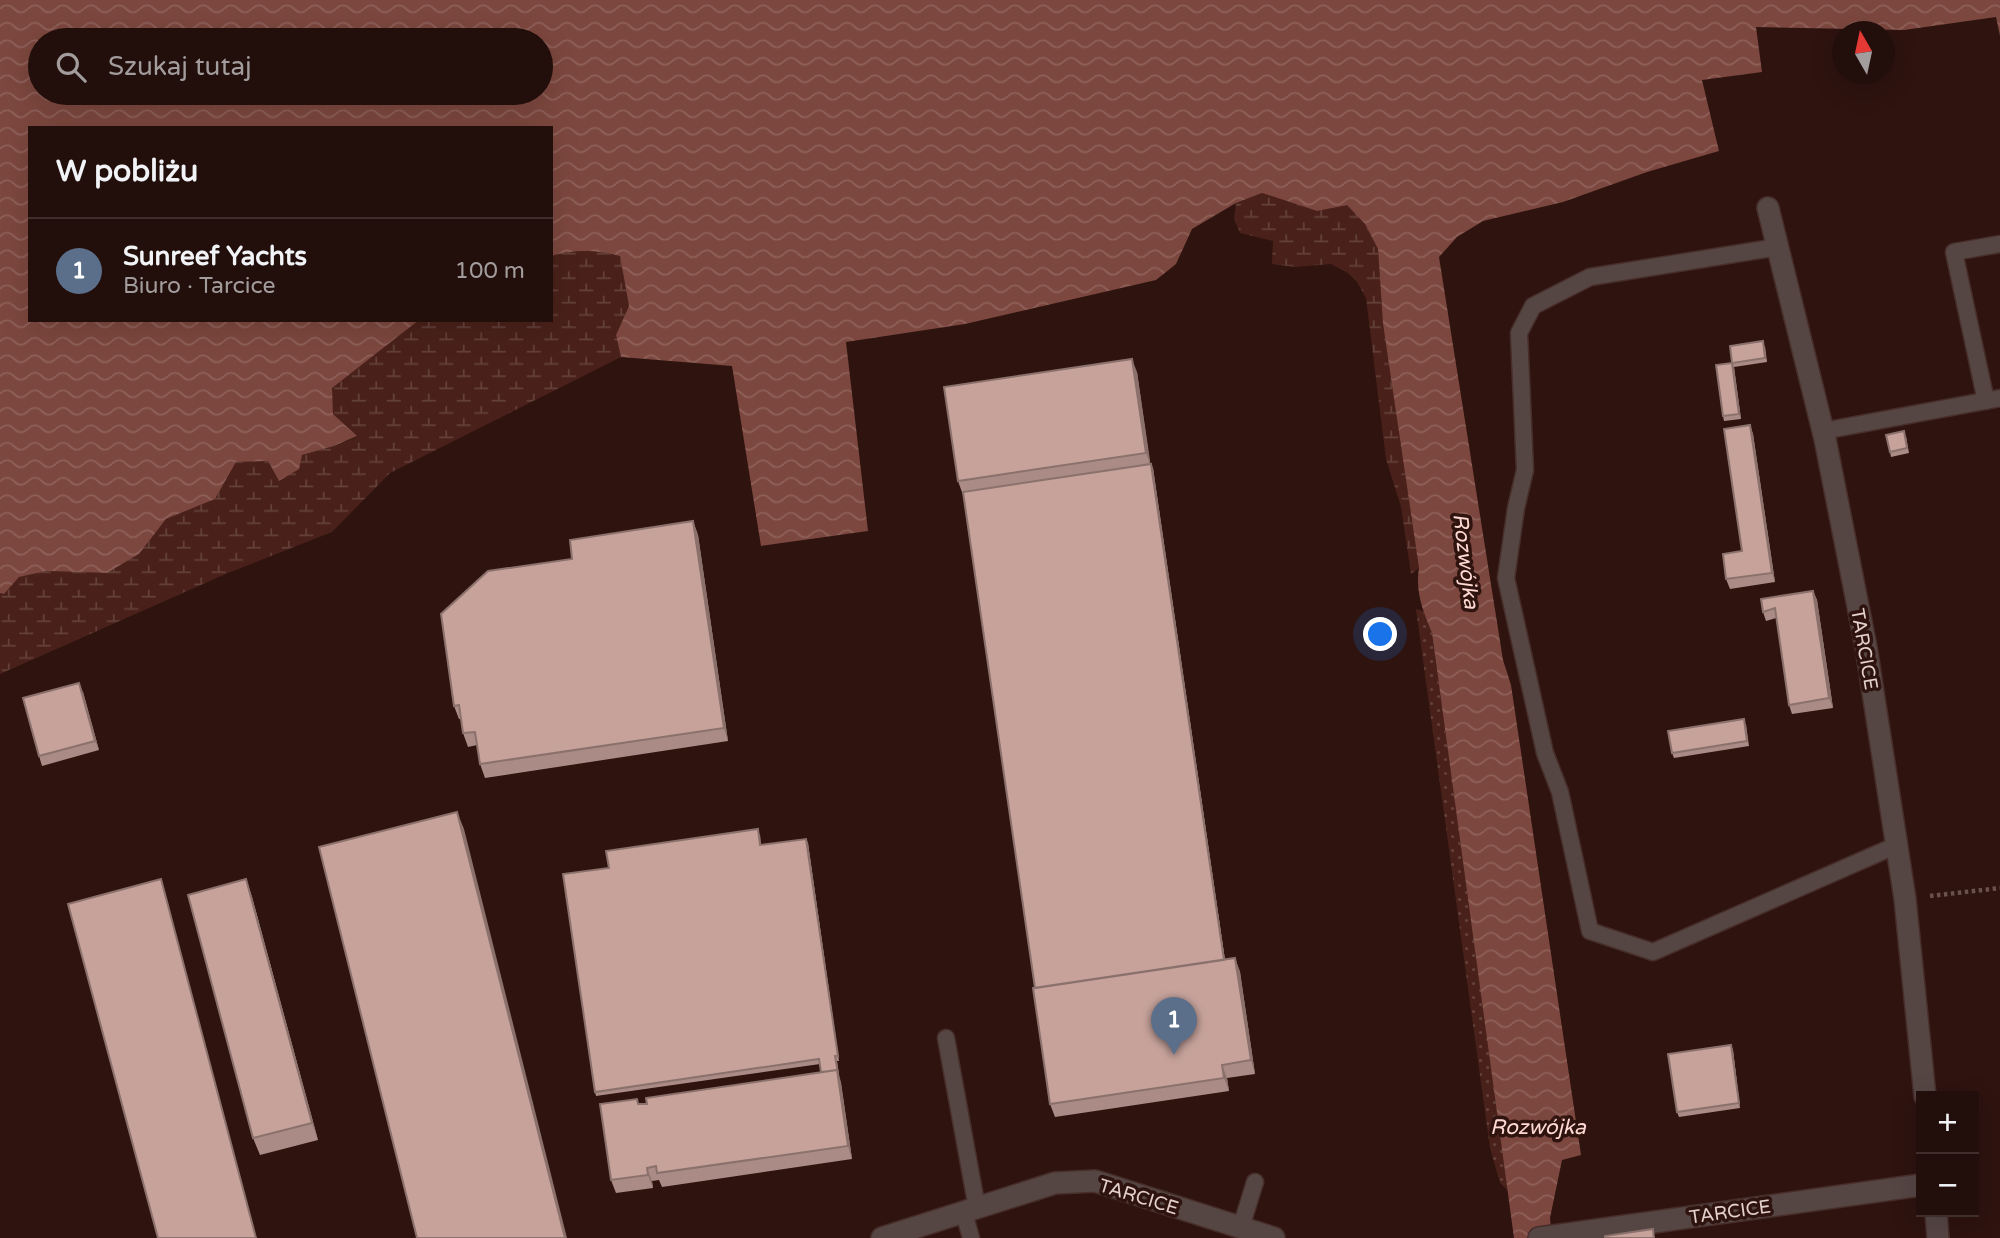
<!DOCTYPE html>
<html lang="pl">
<head>
<meta charset="utf-8">
<style>
	:root { --surface:#220e0b; --page:#2a1714; --text:#f1f3f6; --muted:#a29c9d; --line:#3f2e2c; --accent:#1a73e8 }
	body { margin:0; font-family:"Varela Round",sans-serif; background:var(--page); color:var(--text) }
	.controls { position:absolute; right:21px; bottom:21px; display:grid; overflow:hidden; border-radius:0px; box-shadow:0 7px 28px #0002 }
	.controls button { width:63px; height:63px; display:grid; place-items:center; padding:0; border:0; border-bottom:2px solid var(--line); background:var(--surface); color:var(--text); font:35px sans-serif }
	.compass { position:absolute; left:1832px; top:21px; width:63px; height:63px; border-radius:50%; background:var(--surface); box-shadow:0 7px 28px #0002; rotate:351deg }
	.you { position:absolute; left:1381px; top:635px; width:24px; height:24px; margin:-18px; border:5px solid #fff; border-radius:50%; background:#1a73e8; box-shadow:0 0 0 10px #1a73e833 }
	.badge { display:grid; place-items:center; width:46px; height:46px; border-radius:50%; background:var(--accent); color:#fff; font-size:23px; font-weight:700 }
	.pin { position:absolute; translate:-50% -58px; filter:drop-shadow(0 2px 4px #0008) }
	.pin::after { content:''; position:absolute; top:37px; width:24px; height:21px; background:inherit; clip-path:polygon(0 0,100% 0,50% 100%) }
	.list { margin:0; padding:0; list-style:none }
	h2 { display:flex; justify-content:space-between; align-items:center; height:91px; margin:0; padding:0 28px; font-size:30px }
	h2 small { font-size:23px; font-weight:400; color:var(--muted) }
	.list li { display:grid; grid-template-columns:46px 1fr auto; gap:21px; align-items:center; box-sizing:border-box; height:105px; padding:0 28px; border-top:2px solid var(--line) }
	.list b { display:block; font-size:26px; white-space:nowrap }
	.list p { margin:0; font-size:23px; white-space:nowrap; color:var(--muted) }
	.list em { font-size:23px; font-style:normal; color:var(--muted) }
	.icon { flex:none; width:38px; height:38px; fill:none; stroke:currentColor; stroke-width:2; stroke-linecap:round; stroke-linejoin:round }
	.map { position:relative; flex:none; width:2000px; height:1238px; overflow:hidden }
	.search { position:absolute; background:var(--surface); box-shadow:0 7px 28px #0002; left:28px; top:28px; width:525px; height:77px; display:flex; align-items:center; gap:18px; box-sizing:border-box; padding:0 24px; border-radius:38px; color:var(--muted); font-size:26px }
	.panel { position:absolute; background:var(--surface); box-shadow:0 7px 28px #0002; left:28px; top:126px; width:525px; height:196px; border-radius:0px }
	.map>svg:first-child { display:block }
	.grass { fill:url(#grass-dots) }
	.wetland { fill:url(#wetland-marsh) }
	.water { fill:url(#water-waves); fill-rule:evenodd }
	.lines { fill:none; stroke-linecap:round; stroke-linejoin:round }
	.lane-casing { stroke:#472e2a; stroke-width:19 }
	.street-casing { stroke:#472e2a; stroke-width:24 }
	.path { stroke:#69514d; stroke-width:4.5; stroke-dasharray:3.5 3.5; stroke-linecap:butt }
	.lane { stroke:#554644; stroke-width:16 }
	.street { stroke:#554644; stroke-width:21 }
	.wall { fill:#aa8b85 }
	.shaded-wall { fill:#8b716c }
	.building { fill:#c6a29b; stroke:#8b716c; stroke-width:2 }
	.labels { text-anchor:middle; stroke-width:7; stroke-linejoin:round; paint-order:stroke }
	.street-label { font-size:19px; fill:#e4d1cd; stroke:#2e130f }
	.water-label { font-size:21px; font-style:italic; fill:#fed9d2; stroke:#2e130f }
</style>
</head>
<body>
<div class="map">
<svg width="2000" height="1238" viewBox="0 0 2000 1238">
	<defs>
		<pattern id="grass-dots" width="8" height="8" patternUnits="userSpaceOnUse" patternTransform="scale(1.75)"><rect width="8" height="8" fill="#49211a"/><path d="M2 2h.1M6 6h.1" fill="none" stroke="#63403a" stroke-width="1.8" stroke-linecap="round"/></pattern>
		<pattern id="wetland-marsh" width="20" height="14" patternUnits="userSpaceOnUse" patternTransform="scale(1.75)"><rect width="20" height="14" fill="#49211a"/><path d="M1 5h8M5 5V1M11 12h8M15 12V8" fill="none" stroke="#63403a"/></pattern>
		<pattern id="water-waves" width="16" height="10" patternUnits="userSpaceOnUse" patternTransform="scale(1.75)"><rect width="16" height="10" fill="#7c473e"/><path d="M0 5q4-4 8 0t8 0" fill="none" stroke="#8e6059"/></pattern>
	</defs>
	<rect width="100%" height="100%" fill="#2e130f"/>
	<!-- grass -->
	<path class="grass" d="M1416 609 1423 611 1432 633 1508 1191 1500 1183 1490 1148Z"/>
	<!-- wetland -->
	<path class="wetland" d="M1262 193 1317 211 1347 204 1365 224 1378 249 1383 324 1419 568 1411 574 1401 507 1386 459 1366 298 1357 282 1348 273 1331 264 1295 267 1272 264 1273 241 1240 233 1234 219 1236 203Z
		M574 250 598 251 620 256 629 306 616 335 621 357 390 473 332 532 228 573 0 674V593L4 594 19 577 47 571 107 573 139 554 166 519 215 499 236 462 268 461 279 481 302 455 334 446 357 437 333 414 331 388 419 320H551V256Z"/>
	<!-- water -->
	<path class="water" d="M0 0H2000V36L1996 17 1904 30 1756 27 1762 72 1702 80 1719 151 1647 172 1563 202 1483 221 1457 237 1439 257 1503 660 1511 685 1581 1155 1562 1160 1550 1218 1552 1238H1514L1432 633C1423 612 1415 591 1419 568L1383 324 1378 249 1365 224 1347 205 1317 211 1262 193 1236 203 1192 229 1176 264 1156 280 965 324 846 342 868 531 761 546 732 366 621 357 616 335 629 306 620 256C594 250 578 249 551 256V128H30V320H419L332 388 333 414 357 436 334 446 302 455 299 469 279 481 268 461 236 462 215 499 166 519 139 554 107 573 47 571 19 577 4 594 0 593ZM40 40H541V93H40Z"/>
	<g class="lines">
		<!-- lane casing -->
		<g class="lane-casing">
			<path id="lane" d="M1778 247 1590 277 1533 306 1519 333 1525 470 1516 508 1506 578 1545 753 1560 792 1590 931 1653 952 1897 845
				M1986 401 1954 252 2000 244
				M1823 431 2000 398
				M946 1038 977 1208
				M964 1213 971 1238
				M1241 1227 1255 1182"/>
		</g>
		<!-- street casing -->
		<g class="street-casing">
			<path id="street" d="M1768 208 1825 439 1866 647 1905 899 1925 1096
				M1936 1212 1938 1238
				M882 1238 1055 1183 1095 1181 1274 1238
				M1539 1238 1921 1185"/>
		</g>
		<!-- path -->
		<path class="path" d="M1930 896 2000 888"/>
		<!-- lane -->
		<use href="#lane" class="lane"/>
		<!-- street -->
		<use href="#street" class="street"/>
	</g>
	<!-- wall -->
	<path class="wall" d="M1765 346 1767 362 1734 367 1741 419 1724 421 1723 416 1732 363Z
		M1137 372 1150 464 1153 468 1225 960 1235 958 1240 972 1255 1074 1227 1078 1229 1091 1055 1117 1050 1104 1035 988 963 495 958 481Z
		M1750 425 1753 434 1775 582 1730 589 1726 579 1742 551Z
		M1906 436 1909 453 1891 457 1890 452Z
		M693 521 698 535 728 741 485 778 480 764 477 745 468 747 463 733 461 719H459L454 706 572 559Z
		M1813 591 1817 600 1833 708 1792 714 1789 705 1776 618 1766 621 1763 612Z
		M83 692 99 750 42 766 39 756Z
		M1746 724 1749 746 1674 758 1672 753Z
		M760 834 761 845 806 839 808 843 839 1061H837L839 1077 841 1083 852 1159 662 1187 659 1180 652 1181 653 1188 616 1193 611 1180 639 1104 821 1072 820 1064 596 1096 595 1092Z
		M246 879 252 897 318 1140 260 1155 253 1138Z
		M1731 1045 1733 1050 1740 1108 1679 1117 1677 1112Z"/>
	<!-- shaded-wall -->
	<path class="shaded-wall" d="M1132 359 1137 372 1151 467 1146 453Z
		M1732 363 1734 367 1741 419 1739 414Z
		M1750 425 1753 434 1775 582 1772 573Z
		M1151 464 1153 468 1227 974 1226 969Z
		M693 521 698 535 728 741 724 728Z
		M1813 591 1817 600 1833 708 1829 698Z
		M79 683 83 692 99 750 95 741Z
		M457 812 464 829 567 1238H565Z
		M806 839 808 843 839 1061 838 1056Z
		M246 879 252 897 318 1140 312 1123Z
		M1235 958 1240 972 1255 1074 1251 1060Z
		M1731 1045 1733 1050 1740 1108 1739 1103Z
		M835 1056 841 1083 852 1159 848 1146Z
		M1222 1065 1227 1078 1229 1091 1224 1078Z
		M647 1168 652 1181 653 1188 648 1175Z"/>
	<!-- building -->
	<path class="building" d="M1763 341 1765 358 1732 363 1739 414 1723 416 1716 365 1732 363 1730 346Z
		M1132 359 1146 453 958 481 944 387Z
		M1750 425 1772 573 1726 579 1723 554 1742 551 1724 429Z
		M1904 431 1907 448 1890 452 1886 435Z
		M1151 464 1224 960 1035 988 963 492Z
		M693 521 724 728 480 764 475 732 463 733 459 705 454 706 441 614 488 571 572 559 570 540Z
		M1813 591 1829 698 1789 705 1775 608 1763 612 1761 599Z
		M79 683 95 741 39 756 23 698Z
		M1744 719 1747 741 1672 753 1668 731Z
		M457 812 565 1238H417L319 847Z
		M758 829 760 845 806 839 838 1056H835L838 1073 837 1070 821 1072 819 1059 595 1092 563 874 609 868 606 851Z
		M161 879 256 1238H158L68 904Z
		M246 879 312 1123 253 1138 188 895Z
		M1235 958 1251 1060 1222 1065 1224 1078 1050 1104 1033 988Z
		M1731 1045 1739 1103 1677 1112 1668 1054Z
		M837 1070 848 1146 657 1173 656 1166 647 1168 648 1175 611 1180 600 1104 637 1099 638 1104H647L646 1098Z
		M1653 1229 1654 1238H1605V1236Z"/>
	<g class="labels">
		<!-- street labels -->
		<g class="street-label">
			<text transform="translate(1865 649) rotate(80)" y="7">TARCICE</text>
			<text transform="translate(1139 1196) rotate(17)" y="7">TARCICE</text>
			<text transform="translate(1730 1211) rotate(-8)" y="7">TARCICE</text>
		</g>
		<!-- water labels -->
		<g class="water-label">
			<text transform="translate(1466 561) rotate(83)" y="7">Rozwójka</text>
			<text x="1538" y="1134">Rozwójka</text>
		</g>
	</g>
</svg>
<div class="controls">
<button>+</button>
<button>−</button>
</div>
<svg class="compass" viewBox="-18 -18 36 36"><path d="M0-13l5 13h-10z" fill="#e53935"/><path d="M0 13l5-13h-10z" fill="#a29c9d"/></svg>
<div class="you"></div>
<div class="pin badge" style="left:1174px;top:1055px;background:#5c6f8a">1</div>
<div class="search"><svg class="icon" aria-label="search" viewBox="0 0 24 24"><circle cx="10" cy="10" r="6"/><path d="M15 15l6 6"/></svg>Szukaj tutaj</div>
<section class="panel">
<h2>W pobliżu<small></small></h2>
<ul class="list">
<li><span class="badge" style="background:#5c6f8a">1</span><div><b>Sunreef Yachts</b><p>Biuro · Tarcice</p></div><em>100 m</em></li>
</ul>
</section>
</div>
</body>
</html>
